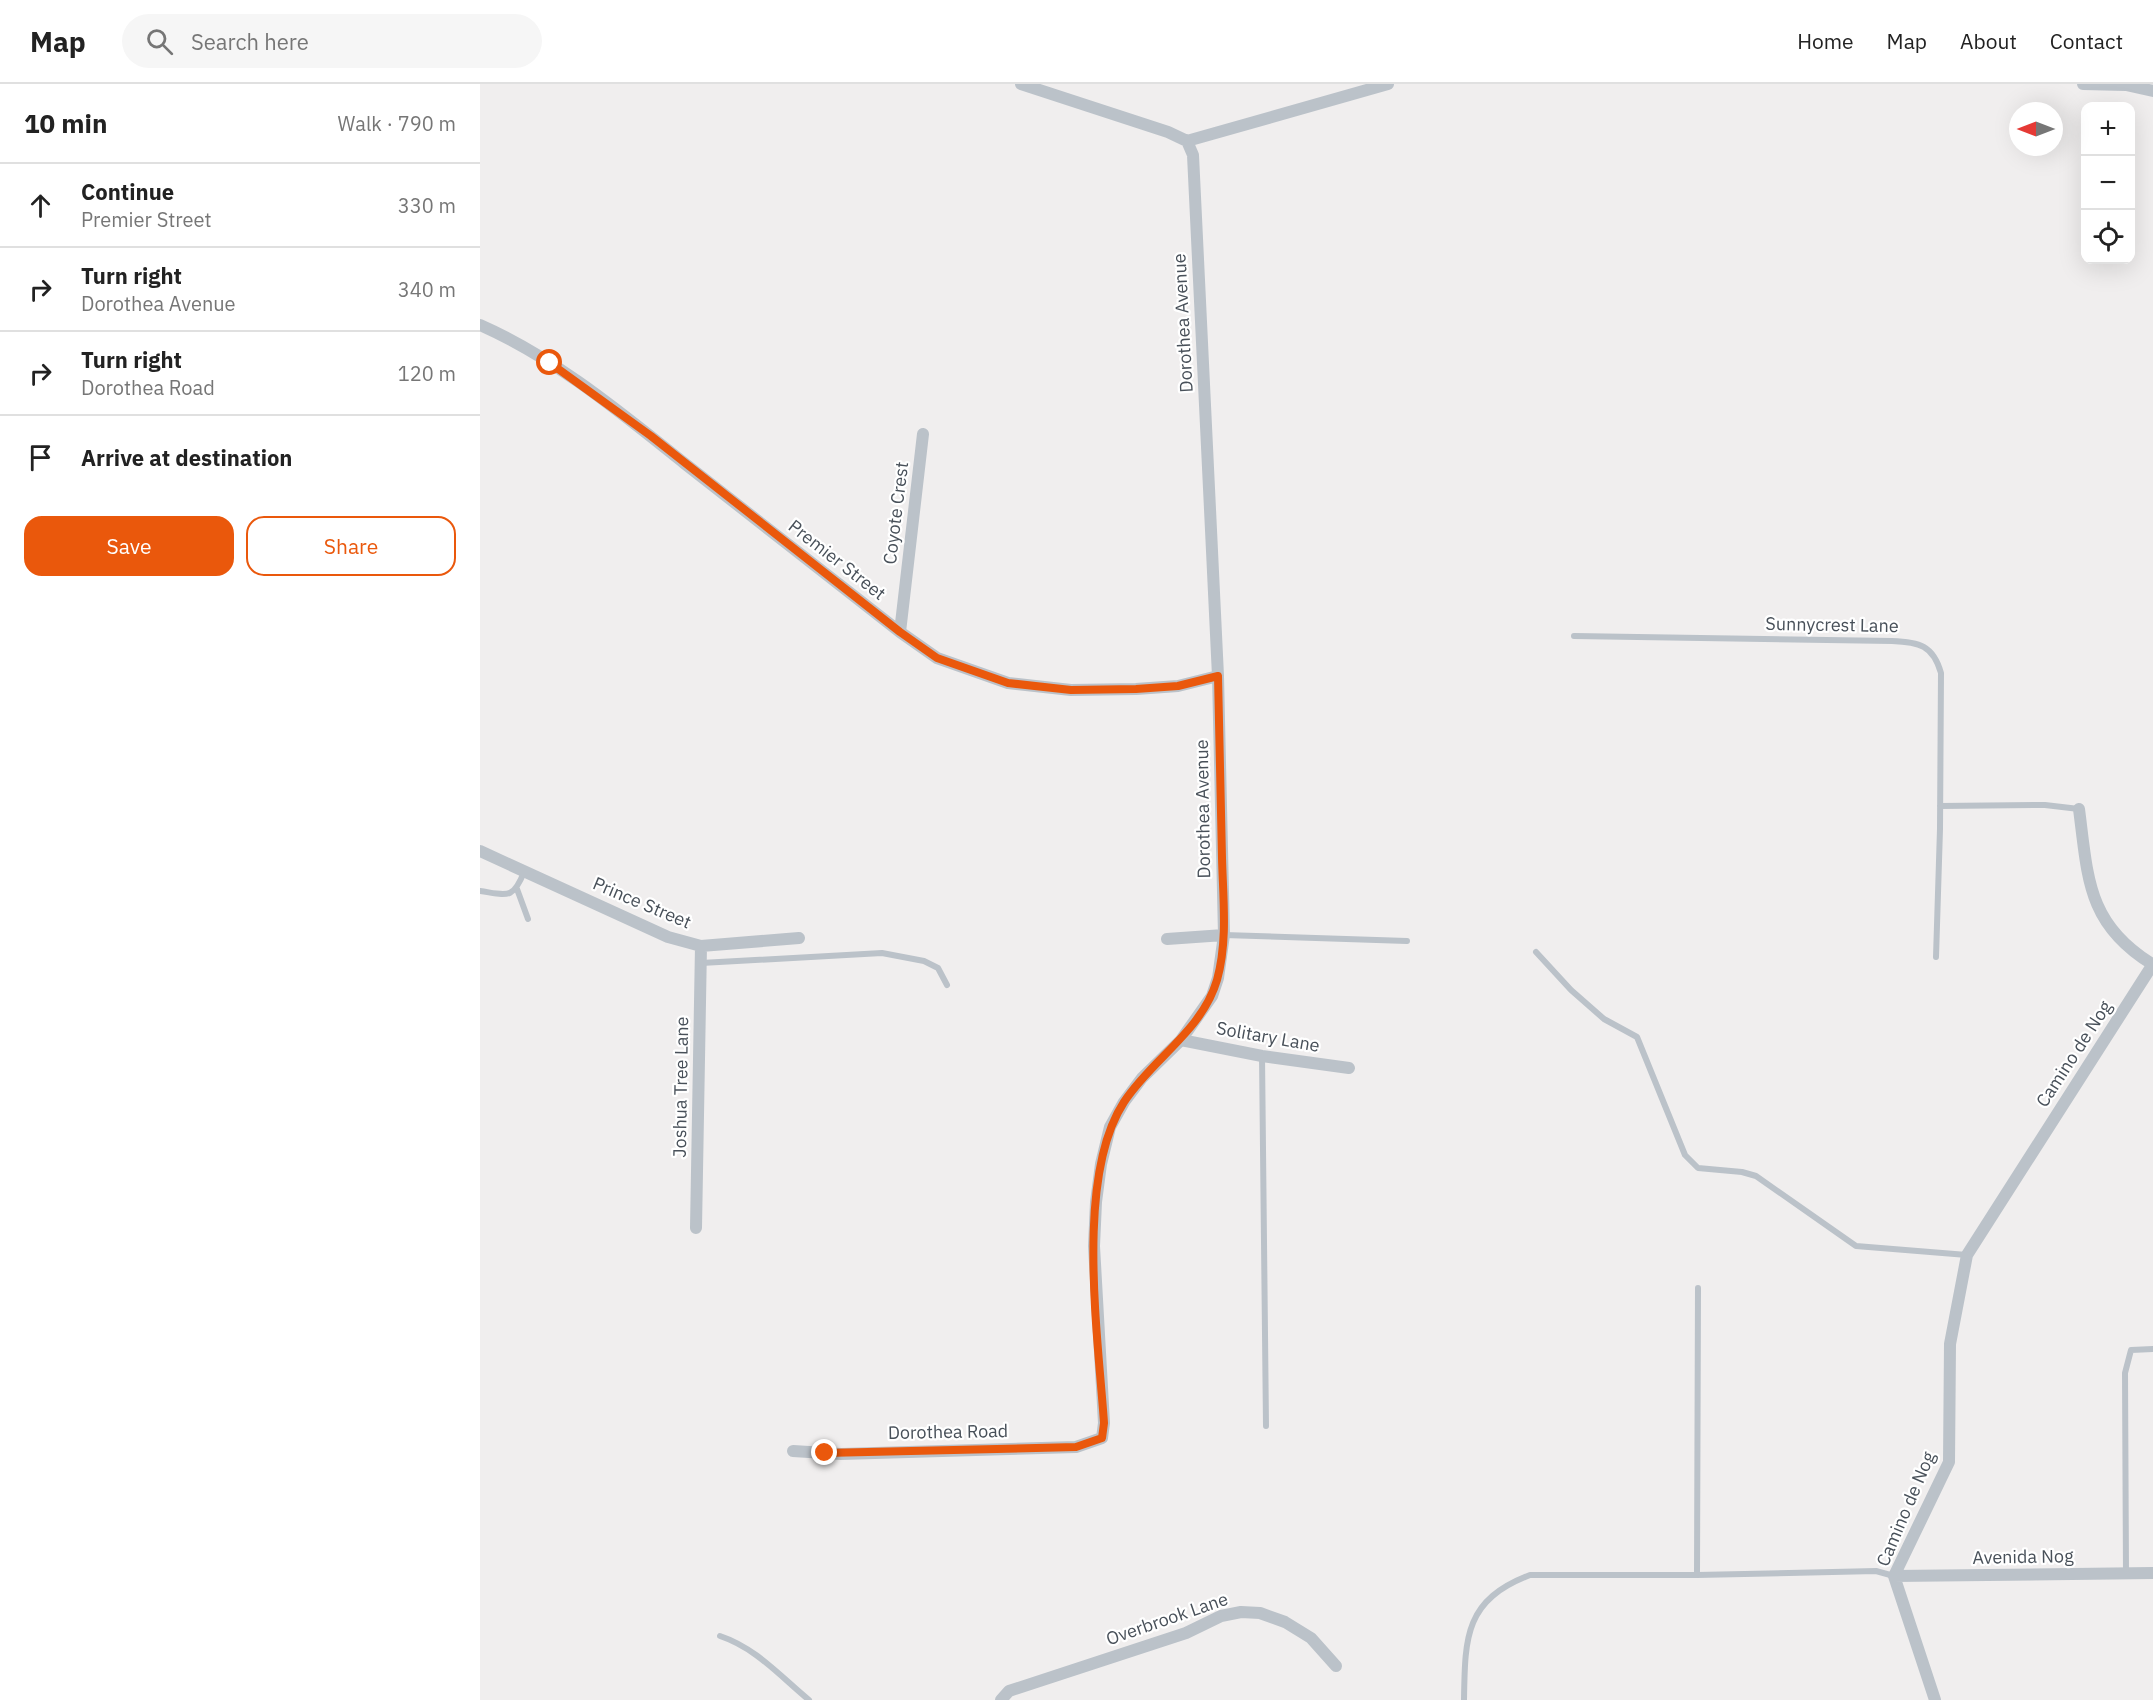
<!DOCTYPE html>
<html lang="en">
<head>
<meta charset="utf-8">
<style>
	:root { --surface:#fff; --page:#f6f6f6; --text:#222; --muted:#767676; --line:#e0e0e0; --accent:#ea580c }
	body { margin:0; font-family:"IBM Plex Sans",sans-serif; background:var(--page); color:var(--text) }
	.controls { position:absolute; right:18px; top:18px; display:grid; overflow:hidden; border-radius:12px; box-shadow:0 6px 24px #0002 }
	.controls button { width:54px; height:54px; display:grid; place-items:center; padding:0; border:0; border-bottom:2px solid var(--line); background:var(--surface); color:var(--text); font:30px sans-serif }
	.compass { position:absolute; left:1529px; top:18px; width:54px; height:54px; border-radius:50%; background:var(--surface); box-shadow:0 6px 24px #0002; rotate:270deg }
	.stop { position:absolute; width:18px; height:18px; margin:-14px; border:4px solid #ea580c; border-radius:50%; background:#fff }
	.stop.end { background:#ea580c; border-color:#fff; box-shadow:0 2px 6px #0008 }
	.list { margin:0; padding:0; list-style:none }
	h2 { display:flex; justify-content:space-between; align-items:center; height:78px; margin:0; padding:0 24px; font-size:26px }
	h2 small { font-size:20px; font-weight:400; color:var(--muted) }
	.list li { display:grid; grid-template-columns:39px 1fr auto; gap:18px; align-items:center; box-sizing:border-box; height:84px; padding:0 24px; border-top:2px solid var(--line) }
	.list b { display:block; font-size:22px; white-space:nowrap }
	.list p { margin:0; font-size:20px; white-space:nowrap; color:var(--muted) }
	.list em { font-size:20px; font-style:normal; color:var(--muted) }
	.actions { display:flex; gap:12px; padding:18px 24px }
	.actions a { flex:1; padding:14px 0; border:2px solid var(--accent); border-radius:18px; text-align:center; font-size:21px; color:var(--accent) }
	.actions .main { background:var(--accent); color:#fff }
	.icon { flex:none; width:33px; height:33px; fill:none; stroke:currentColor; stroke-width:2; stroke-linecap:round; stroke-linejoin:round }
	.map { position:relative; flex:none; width:1673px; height:1616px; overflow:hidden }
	header { display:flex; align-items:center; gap:36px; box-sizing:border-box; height:84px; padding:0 30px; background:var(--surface); border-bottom:2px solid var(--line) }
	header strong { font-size:28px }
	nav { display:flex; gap:33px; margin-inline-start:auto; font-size:21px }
	.search { width:420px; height:54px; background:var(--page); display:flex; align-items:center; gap:15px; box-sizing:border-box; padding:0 21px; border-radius:33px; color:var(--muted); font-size:22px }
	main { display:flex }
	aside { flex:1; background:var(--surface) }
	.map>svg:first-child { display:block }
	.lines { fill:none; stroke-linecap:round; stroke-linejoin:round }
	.lane { stroke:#bbc2c9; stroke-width:6 }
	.street { stroke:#bbc2c9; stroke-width:12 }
	.route { stroke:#ea580c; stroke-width:8 }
	.labels { text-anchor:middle; stroke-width:4.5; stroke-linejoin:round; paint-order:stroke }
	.street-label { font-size:18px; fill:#485059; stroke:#fff }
</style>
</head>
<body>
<header>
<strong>Map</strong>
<div class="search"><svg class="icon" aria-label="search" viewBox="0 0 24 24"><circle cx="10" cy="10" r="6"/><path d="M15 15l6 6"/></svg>Search here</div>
<nav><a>Home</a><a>Map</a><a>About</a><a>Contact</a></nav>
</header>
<main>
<aside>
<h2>10 min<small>Walk · 790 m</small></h2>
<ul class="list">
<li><svg class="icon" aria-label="ahead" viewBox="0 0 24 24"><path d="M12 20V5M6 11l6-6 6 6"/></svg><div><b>Continue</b><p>Premier Street</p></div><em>330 m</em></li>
<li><svg class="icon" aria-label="right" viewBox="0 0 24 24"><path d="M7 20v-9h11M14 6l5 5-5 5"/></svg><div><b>Turn right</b><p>Dorothea Avenue</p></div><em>340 m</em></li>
<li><svg class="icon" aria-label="right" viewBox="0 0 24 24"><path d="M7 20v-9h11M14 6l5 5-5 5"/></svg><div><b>Turn right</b><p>Dorothea Road</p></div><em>120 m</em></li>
<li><svg class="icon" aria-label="arrive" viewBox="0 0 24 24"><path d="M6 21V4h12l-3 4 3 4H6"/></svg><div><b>Arrive at destination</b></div></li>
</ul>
<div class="actions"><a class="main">Save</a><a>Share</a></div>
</aside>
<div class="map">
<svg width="1673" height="1616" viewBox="0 0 1673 1616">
	<rect width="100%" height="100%" fill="#f0eeee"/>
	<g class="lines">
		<!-- lane -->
		<path class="lane" d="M1094 552 1412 557C1439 558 1453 561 1461 589L1460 745 1456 873
			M1460 722 1565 721 1599 725
			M37 805 48 835
			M0 807C27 811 33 816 44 788
			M744 851 927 857
			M1056 868 1091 906 1124 935 1157 953 1205 1071 1218 1084 1262 1088 1276 1092 1376 1162 1487 1171
			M221 879 402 869 444 877 458 884 467 901
			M782 972 786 1342
			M1218 1204 1217 1491 1396 1487 1414 1492
			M1646 1489 1645 1289 1651 1266 1673 1265
			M240 1552C276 1564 300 1592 329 1616
			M984 1616C985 1552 985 1516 1050 1491H1217"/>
		<!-- street -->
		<path class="street" d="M541 0 688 48 707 57 908 0
			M1603 0 1646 1 1673 7
			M0 241C75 274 140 328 204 379 276 435 348 492 420 548L457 574 528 599 591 606 656 605 698 602 738 592
			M420 548 443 350
			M1599 725C1608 794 1607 840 1672 880
			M0 767 188 853 221 862 319 854
			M687 855 744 851
			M701 956 782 972 869 984
			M216 1144 221 862
			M313 1367 361 1370 596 1363 622 1354 624 1339 614 1162 616 1118 621 1080 630 1043 644 1018 662 994 701 956 732 912 738 894 744 851 738 592 713 71 707 57
			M1414 1492 1673 1489
			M521 1616 529 1607 706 1549 741 1532 761 1528 780 1529 805 1538 831 1554 856 1582
			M1455 1616 1414 1492 1469 1378 1470 1260 1487 1171 1673 880"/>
	</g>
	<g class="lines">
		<!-- route -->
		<path class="route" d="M70 279 171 352 420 548 457 574 528 599 591 606 656 605 698 602 738 592C739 653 741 713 742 774 743 814 748 857 737 896 722 947 672 975 644 1018 595 1093 618 1251 624 1339L622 1354 596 1363 345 1369"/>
	</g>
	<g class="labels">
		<!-- street labels -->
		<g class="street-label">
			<text transform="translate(703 239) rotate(-93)" y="6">Dorothea Avenue</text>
			<text transform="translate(416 429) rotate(-83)" y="6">Coyote Crest</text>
			<text transform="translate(357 476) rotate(38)" y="6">Premier Street</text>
			<text transform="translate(1352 541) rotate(1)" y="6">Sunnycrest Lane</text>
			<text transform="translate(723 725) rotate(-91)" y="6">Dorothea Avenue</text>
			<text transform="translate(162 819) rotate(23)" y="6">Prince Street</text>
			<text transform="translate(788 953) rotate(10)" y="6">Solitary Lane</text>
			<text transform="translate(1594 970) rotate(-57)" y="6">Camino de Nog</text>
			<text transform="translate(201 1003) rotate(-89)" y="6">Joshua Tree Lane</text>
			<text transform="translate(468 1348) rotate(-1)" y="6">Dorothea Road</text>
			<text transform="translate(1426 1425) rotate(-67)" y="6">Camino de Nog</text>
			<text transform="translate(1543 1473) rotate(-1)" y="6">Avenida Nog</text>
			<text transform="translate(687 1535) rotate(-19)" y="6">Overbrook Lane</text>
		</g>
	</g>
</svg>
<div class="controls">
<button>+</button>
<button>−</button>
<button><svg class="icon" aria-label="locate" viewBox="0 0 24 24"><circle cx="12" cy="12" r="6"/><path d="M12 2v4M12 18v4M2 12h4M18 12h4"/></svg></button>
</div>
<svg class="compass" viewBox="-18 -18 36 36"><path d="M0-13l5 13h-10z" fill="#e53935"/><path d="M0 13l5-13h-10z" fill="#767676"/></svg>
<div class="stop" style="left:70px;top:279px"></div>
<div class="stop end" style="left:345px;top:1369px"></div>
</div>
</main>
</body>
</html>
